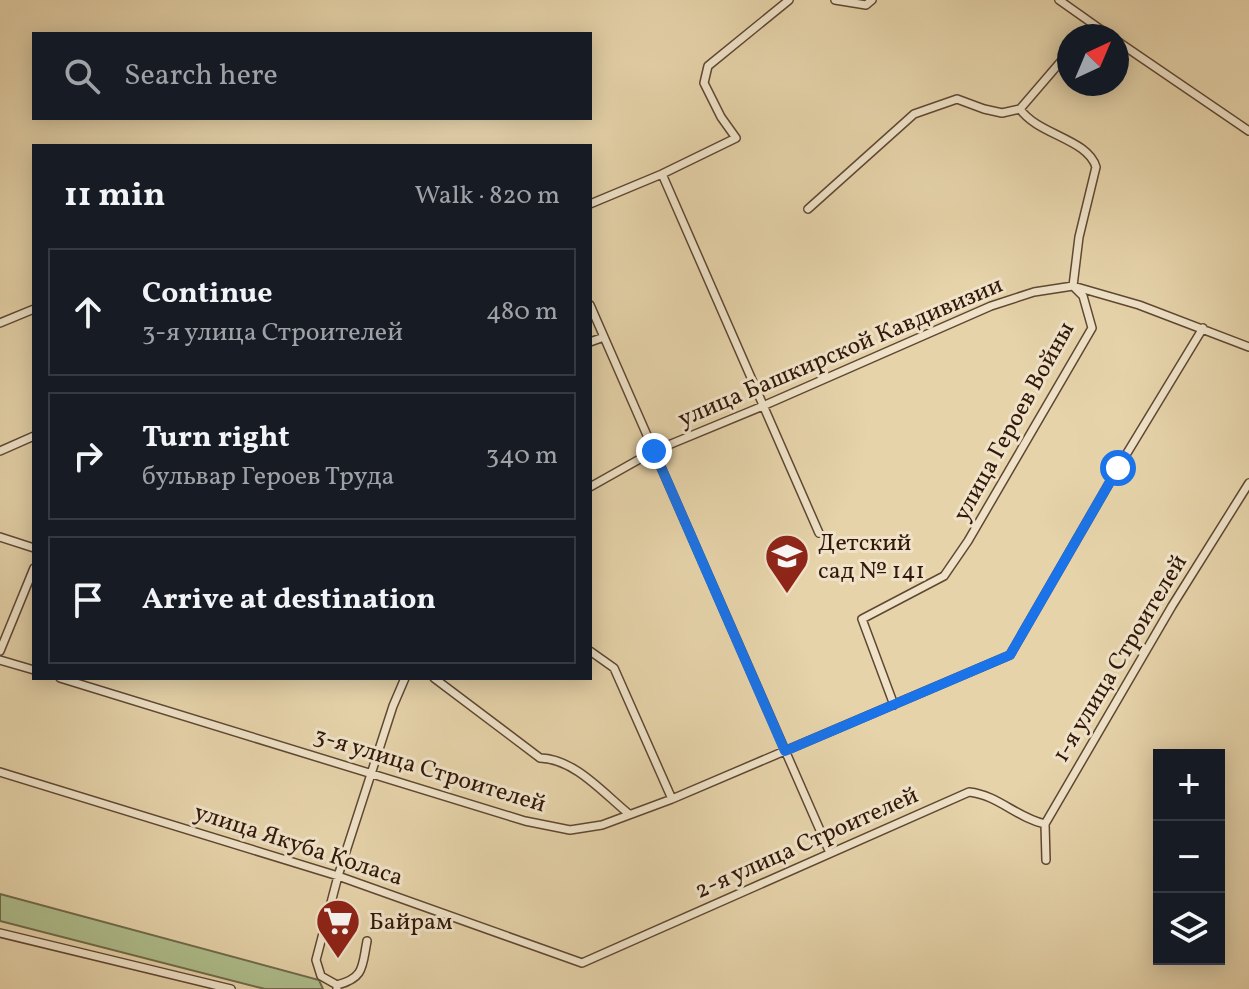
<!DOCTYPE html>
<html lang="en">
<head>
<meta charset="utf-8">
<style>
	:root { --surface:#171b24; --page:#242831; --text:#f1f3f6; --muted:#9ea1a6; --line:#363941 }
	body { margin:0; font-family:Vollkorn,serif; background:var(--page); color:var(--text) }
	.controls { position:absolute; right:24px; bottom:24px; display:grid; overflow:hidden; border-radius:0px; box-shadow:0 4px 20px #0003 }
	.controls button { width:72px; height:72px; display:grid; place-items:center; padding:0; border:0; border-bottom:2px solid var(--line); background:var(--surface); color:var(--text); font:40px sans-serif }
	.compass { position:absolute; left:1057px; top:24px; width:72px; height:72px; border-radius:50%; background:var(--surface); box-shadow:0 4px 20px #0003; rotate:44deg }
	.stop { position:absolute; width:24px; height:24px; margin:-18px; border:6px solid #1a73e8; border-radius:50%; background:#fff }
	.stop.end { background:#1a73e8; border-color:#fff; box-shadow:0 2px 8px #0008 }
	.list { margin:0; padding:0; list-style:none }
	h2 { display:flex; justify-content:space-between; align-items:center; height:104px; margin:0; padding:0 32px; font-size:34px }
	h2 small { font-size:26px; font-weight:400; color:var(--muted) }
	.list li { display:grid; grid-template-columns:52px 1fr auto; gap:24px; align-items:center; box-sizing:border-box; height:128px; margin:0 16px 16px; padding:0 16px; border:2px solid var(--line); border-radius:0px }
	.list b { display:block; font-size:30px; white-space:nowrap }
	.list p { margin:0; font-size:26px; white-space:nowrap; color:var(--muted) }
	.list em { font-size:26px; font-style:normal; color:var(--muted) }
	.icon { flex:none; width:44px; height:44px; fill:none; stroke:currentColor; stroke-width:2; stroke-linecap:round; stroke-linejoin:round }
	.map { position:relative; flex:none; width:1249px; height:989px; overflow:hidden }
	.search { position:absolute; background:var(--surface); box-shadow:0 4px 20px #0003; left:32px; top:32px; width:560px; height:88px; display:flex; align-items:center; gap:20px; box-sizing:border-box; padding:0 28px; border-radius:0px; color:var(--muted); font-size:30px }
	.panel { position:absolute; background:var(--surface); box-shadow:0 4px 20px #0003; left:32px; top:144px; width:560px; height:536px; border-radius:0px }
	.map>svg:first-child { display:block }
	.green { fill:#afbe8d; stroke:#706b4c; stroke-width:2 }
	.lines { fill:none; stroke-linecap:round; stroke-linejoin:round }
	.minor-casing { stroke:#5f4732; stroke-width:10 }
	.minor { stroke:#efe2c8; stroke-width:7 }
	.route { stroke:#1a73e8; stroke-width:10 }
	.labels { text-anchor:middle; stroke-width:6; stroke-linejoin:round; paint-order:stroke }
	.street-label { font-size:24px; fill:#32180a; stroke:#efe2c8 }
	.poi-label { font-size:24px; fill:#32180a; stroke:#efe2c8; text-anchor:start }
</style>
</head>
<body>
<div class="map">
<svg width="1249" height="989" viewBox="0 0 1249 989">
	<rect width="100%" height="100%" fill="#e6d3aa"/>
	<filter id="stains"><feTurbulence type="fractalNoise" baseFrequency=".0025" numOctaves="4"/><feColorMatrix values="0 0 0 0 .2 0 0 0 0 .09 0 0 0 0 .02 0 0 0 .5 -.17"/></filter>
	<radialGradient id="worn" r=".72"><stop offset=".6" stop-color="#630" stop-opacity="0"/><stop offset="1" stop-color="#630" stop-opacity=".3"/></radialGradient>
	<!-- green -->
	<path class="green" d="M0 894 319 980 323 989H265L0 921Z"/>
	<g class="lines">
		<!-- minor casing -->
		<g class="minor-casing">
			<path id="minor" d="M835 0 866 5 872 0
				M1059 0 1110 36
				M1083 36 1093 24
				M1117 41 1249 131
				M1020 109C1038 135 1088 139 1096 167L1079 237 1073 286
				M662 174 819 533
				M590 204 662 174 736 138 721 117 704 83 708 66 789 0
				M808 209 914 114 957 99 984 109 1002 113 1020 109 1069 52
				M590 305 830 853
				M0 323 34 309
				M590 342 604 337
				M0 451 34 436
				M590 487 654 451 763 406 991 306 1034 292 1073 286 1139 305 1249 347
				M0 537 34 548
				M0 651 34 568
				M590 651 614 668 672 799
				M0 660 34 670
				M60 678 525 821 570 830 602 825 672 799 1010 655 1118 468 1203 328
				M434 678 540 758C575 759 603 793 629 814
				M894 705 862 619 944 576 968 541 1092 328 1083 296 1075 288
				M0 772 338 876 582 963 969 792C998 795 1017 818 1045 824
				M1046 860 1045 824 1172 606 1249 483
				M0 933 231 989
				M337 985C365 978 362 966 367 941
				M337 989V985L321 976 316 960 338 876 393 706 405 678"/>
		</g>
		<!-- minor -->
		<use href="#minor" class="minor"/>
	</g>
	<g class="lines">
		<!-- route -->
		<path class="route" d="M654 451 785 751 1010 655 1118 468"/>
	</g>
	<!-- icons -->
	<defs>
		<g id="school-pin" transform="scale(2.3)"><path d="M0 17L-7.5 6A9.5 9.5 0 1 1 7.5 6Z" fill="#8f2418" stroke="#efe2c8"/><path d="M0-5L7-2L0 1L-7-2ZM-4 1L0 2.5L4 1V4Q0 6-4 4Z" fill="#fff"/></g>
		<g id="supermarket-pin" transform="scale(2.3)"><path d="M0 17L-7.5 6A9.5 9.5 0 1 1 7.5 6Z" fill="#8f2418" stroke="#efe2c8"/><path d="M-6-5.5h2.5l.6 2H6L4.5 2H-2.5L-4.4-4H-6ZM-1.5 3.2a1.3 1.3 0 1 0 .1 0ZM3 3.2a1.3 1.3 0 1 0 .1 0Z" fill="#fff"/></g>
	</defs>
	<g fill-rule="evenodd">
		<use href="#school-pin" x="787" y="556"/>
		<use href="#supermarket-pin" x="338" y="921"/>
	</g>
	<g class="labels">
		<!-- street labels -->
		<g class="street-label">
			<text transform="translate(840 351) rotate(-23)" y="8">улица Башкирской Кавдивизии</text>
			<text transform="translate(1013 421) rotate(-61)" y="8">улица Героев Войны</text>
			<text transform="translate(1119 658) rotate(-59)" y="8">1-я улица Строителей</text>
			<text transform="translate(430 769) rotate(17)" y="8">3-я улица Строителей</text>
			<text transform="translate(806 842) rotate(-24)" y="8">2-я улица Строителей</text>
			<text transform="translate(299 844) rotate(18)" y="8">улица Якуба Коласа</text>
		</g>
		<!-- poi labels -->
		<g class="poi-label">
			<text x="818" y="550">Детский<tspan x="818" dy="28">сад № 141</tspan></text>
			<text x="369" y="929">Байрам</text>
		</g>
	</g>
	<rect width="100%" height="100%" filter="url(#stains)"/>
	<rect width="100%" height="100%" fill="url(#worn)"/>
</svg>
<div class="controls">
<button>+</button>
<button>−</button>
<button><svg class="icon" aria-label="layers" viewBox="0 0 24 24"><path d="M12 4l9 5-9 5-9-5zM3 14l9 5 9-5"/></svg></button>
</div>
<svg class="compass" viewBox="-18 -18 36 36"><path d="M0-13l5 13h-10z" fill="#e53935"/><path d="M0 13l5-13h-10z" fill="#9ea1a6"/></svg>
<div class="stop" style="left:1118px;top:468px"></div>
<div class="stop end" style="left:654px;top:451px"></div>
<div class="search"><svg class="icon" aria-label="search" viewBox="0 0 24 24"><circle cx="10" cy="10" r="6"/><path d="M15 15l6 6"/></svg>Search here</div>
<section class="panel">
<h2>11 min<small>Walk · 820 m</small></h2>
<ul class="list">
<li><svg class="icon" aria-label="ahead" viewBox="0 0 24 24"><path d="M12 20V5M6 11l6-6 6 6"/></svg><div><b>Continue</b><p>3-я улица Строителей</p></div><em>480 m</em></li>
<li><svg class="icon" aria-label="right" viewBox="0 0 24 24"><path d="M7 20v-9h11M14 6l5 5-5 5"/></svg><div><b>Turn right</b><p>бульвар Героев Труда</p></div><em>340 m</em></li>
<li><svg class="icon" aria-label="arrive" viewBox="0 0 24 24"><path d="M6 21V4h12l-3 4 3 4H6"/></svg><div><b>Arrive at destination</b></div></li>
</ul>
</section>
</div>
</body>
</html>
